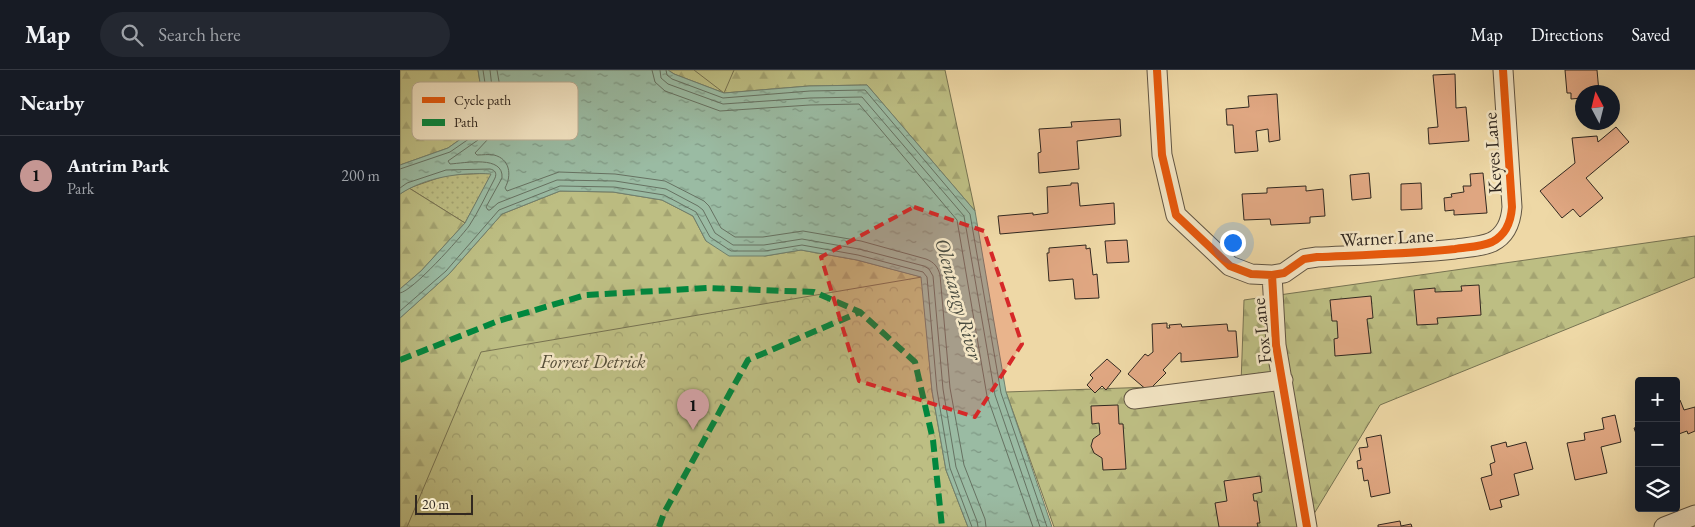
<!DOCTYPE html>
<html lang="en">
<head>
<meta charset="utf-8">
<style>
	:root { --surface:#171b24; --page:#242831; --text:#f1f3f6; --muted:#9ea1a6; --line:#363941; --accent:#c59692 }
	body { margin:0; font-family:"EB Garamond",serif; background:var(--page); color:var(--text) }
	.controls { position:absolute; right:15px; bottom:15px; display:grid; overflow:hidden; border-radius:5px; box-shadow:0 5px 20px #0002 }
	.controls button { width:45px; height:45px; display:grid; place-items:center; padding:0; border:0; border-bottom:1px solid var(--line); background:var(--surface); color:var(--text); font:25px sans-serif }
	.compass { position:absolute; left:1175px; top:15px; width:45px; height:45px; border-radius:50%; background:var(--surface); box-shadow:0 5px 20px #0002; rotate:353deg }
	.scale { position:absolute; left:15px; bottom:12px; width:58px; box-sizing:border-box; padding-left:5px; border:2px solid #312820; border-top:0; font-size:14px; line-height:18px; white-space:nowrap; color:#312820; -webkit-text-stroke:4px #f4e6c5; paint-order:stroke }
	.you { position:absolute; left:832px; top:172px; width:18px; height:18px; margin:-12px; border:4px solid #fff; border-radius:50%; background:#1a73e8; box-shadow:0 0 0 8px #1a73e833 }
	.badge { display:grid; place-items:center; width:32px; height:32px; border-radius:50%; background:var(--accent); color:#111; font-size:16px; font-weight:700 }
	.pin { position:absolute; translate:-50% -41px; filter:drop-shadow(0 1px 2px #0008) }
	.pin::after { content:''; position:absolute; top:26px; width:18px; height:15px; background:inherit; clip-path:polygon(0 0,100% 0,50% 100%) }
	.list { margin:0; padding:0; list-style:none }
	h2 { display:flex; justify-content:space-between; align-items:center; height:65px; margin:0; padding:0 20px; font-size:21px }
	h2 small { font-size:16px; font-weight:400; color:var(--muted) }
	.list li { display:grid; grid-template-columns:32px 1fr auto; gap:15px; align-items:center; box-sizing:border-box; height:80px; padding:0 20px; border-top:1px solid var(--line) }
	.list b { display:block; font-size:19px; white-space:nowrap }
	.list p { margin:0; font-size:16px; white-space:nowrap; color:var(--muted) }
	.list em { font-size:16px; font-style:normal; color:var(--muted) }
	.icon { flex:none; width:28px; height:28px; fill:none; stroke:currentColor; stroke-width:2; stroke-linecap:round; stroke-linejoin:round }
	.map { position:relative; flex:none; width:1295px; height:457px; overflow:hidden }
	header { display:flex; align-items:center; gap:30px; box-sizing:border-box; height:70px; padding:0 25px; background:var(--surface); border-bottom:1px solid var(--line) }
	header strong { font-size:24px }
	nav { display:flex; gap:28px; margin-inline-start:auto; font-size:18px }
	.search { width:350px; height:45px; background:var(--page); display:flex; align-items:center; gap:12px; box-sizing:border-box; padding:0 18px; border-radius:28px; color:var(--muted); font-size:19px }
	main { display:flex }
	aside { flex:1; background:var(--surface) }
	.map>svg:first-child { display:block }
	.grass { fill:url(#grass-dots); stroke:#777352 }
	.forest { fill:url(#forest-firs); stroke:#777352 }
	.park { fill:url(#park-crowns); stroke:#777352 }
	.pitch { fill:#bdbe83; stroke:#777352 }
	.water { fill:url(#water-ripples); stroke:#70806f }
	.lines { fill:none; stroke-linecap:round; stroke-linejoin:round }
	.shore { stroke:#667262; stroke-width:1 }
	.building { fill:#e1a883; stroke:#312820 }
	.minor-casing { stroke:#605442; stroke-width:21 }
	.minor { stroke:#f4e6c5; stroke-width:19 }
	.quiet { stroke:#00873e; stroke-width:6; stroke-dasharray:12 6; stroke-linecap:butt }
	.cycleway-casing { stroke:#f4e6c5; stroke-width:11 }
	.cycleway { stroke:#e8590c; stroke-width:8 }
	.marked { fill:#d62828; fill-opacity:0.2; stroke:#d62828; stroke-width:4; stroke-dasharray:10 6; stroke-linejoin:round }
	.labels { text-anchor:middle; stroke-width:5; stroke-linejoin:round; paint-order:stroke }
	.street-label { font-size:19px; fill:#312820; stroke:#f4e6c5 }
	.park-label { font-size:19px; font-style:italic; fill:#544e39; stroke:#f4e6c5 }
	.water-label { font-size:20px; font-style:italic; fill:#4b4d41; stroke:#f4e6c5 }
	.key { fill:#f4e6c5; stroke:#baad94; stroke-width:1 }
	.key-label { font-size:14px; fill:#312820 }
</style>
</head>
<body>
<header>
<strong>Map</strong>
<div class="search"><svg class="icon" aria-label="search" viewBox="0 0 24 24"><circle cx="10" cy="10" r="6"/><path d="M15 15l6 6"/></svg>Search here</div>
<nav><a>Map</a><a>Directions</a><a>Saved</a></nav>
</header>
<main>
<aside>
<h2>Nearby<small></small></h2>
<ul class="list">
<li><span class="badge">1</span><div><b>Antrim Park</b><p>Park</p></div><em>200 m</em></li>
</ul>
</aside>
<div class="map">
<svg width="1295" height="457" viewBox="0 0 1295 457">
	<defs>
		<pattern id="grass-dots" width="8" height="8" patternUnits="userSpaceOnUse" patternTransform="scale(1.25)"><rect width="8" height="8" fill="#bdbe83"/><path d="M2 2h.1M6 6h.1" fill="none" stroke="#a3a371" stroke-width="1.8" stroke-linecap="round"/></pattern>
		<pattern id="forest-firs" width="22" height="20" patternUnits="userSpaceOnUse" patternTransform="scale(1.25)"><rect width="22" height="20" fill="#bdbe83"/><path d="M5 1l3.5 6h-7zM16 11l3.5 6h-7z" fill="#a3a371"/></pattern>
		<pattern id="park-crowns" width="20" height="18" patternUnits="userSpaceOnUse" patternTransform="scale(1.25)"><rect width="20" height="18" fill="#bdbe83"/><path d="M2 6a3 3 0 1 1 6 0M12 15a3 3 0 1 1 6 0" fill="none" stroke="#a3a371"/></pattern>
		<pattern id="water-ripples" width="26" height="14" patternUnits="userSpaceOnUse" patternTransform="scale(1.25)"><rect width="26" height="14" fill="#9abba3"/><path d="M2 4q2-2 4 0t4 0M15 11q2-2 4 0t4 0" fill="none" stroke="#7e9884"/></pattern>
	</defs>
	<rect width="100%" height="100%" fill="#eed8a6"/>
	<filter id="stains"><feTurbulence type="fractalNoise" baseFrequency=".004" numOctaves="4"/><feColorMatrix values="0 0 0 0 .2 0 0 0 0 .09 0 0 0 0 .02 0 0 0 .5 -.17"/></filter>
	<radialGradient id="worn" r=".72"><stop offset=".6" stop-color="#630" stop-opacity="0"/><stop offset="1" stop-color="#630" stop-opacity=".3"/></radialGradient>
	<!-- grass -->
	<path class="grass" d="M92 103 65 153 9 118 47 105Z"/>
	<!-- forest -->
	<path class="forest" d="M0 0H78L82 25 72 61 48 78 0 95Z
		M268 0H545L575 141 467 15 409 16 324 23 274 4Z
		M9 118 65 153 21 201 0 219V124Z
		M160 121 213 122 262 130 293 146 306 171 365 186 401 180 457 190 522 207 532 321 546 400 568 457H0V248L49 204 102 144Z
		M1295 166V207L980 335 906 457H654L606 322 841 314 844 230Z"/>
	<!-- park -->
	<path class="park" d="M522 207 532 321 546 400 568 457H7L81 282Z"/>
	<!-- pitch -->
	<path class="pitch" d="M294 0H334L324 23Z"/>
	<!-- water -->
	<path class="water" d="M78 0H268L274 4 324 23 409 16 467 15 575 141 606 322 652 457H568L546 400 532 321 521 207 457 190 401 180 365 186H329L306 171 293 146 262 130 213 122 160 121 102 144 49 204 0 248V219L21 201 65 153 91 104C61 102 26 107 0 124V95L48 78 72 61 82 25Z"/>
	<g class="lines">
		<!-- shore -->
		<path class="shore" d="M90 0 93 26 82 65 78 70 48 91 50 94C65 93 104 85 102 108L86 137 88 140H90L98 133 157 110 215 111 266 119 298 136 303 140 315 163 333 175H364L402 169 459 179 524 196 529 199 533 206 543 319 556 397 577 451 578 457
			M97 0 101 23 100 30 89 68 75 83 77 85C83 85 88 84 94 85 110 89 112 105 105 118L107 121 159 102 215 104 265 111 304 131 309 136 321 158 335 167H363L403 161 461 171 526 189C534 192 538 197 540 205L550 318 564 395 585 449 586 457
			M252 0 255 12 265 21 320 41 410 35 459 34 557 150 587 326 633 457
			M260 0 261 8 268 14 323 34 410 28 462 27 564 146 595 325 640 457
			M266 0 267 5 272 9 323 28 410 21 465 20 570 144 601 323 647 457
			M0 99 50 82 76 64 87 26 83 0
			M0 118 7 113 46 100 90 99C95 100 97 103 95 108 87 123 79 141 69 156 60 168 13 221 0 223
			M0 241 46 201 99 140 160 116 214 117 264 125 296 142 310 167 331 181H365L402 175 458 185 523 202 527 207 537 320 550 398 572 457"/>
	</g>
	<!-- building -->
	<path class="building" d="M1165 0H1197L1199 22H1182V28L1171 29V23H1167Z
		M1055 4 1056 38 1066 37 1069 71 1029 74 1028 58 1038 57 1033 5Z
		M877 24 880 70 869 72 868 59 856 61 858 81 835 83 833 55H827L826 39 849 37 848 26Z
		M720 49 721 66 677 71 679 99 639 103 638 83 641 82 639 59 672 57 671 52Z
		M1216 57 1229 72 1186 108 1203 128 1180 147 1173 139 1162 148 1140 121 1175 93 1172 68 1197 66 1198 72Z
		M969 103 971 128 952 130 950 105Z
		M1083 103 1087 143 1054 145V140L1045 141 1044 128 1052 127 1051 124 1064 122 1063 116H1071L1070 104Z
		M671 113H678L680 136 714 133 715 154 600 164 598 146 633 143V145L648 143 647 117 671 115Z
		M1021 113 1022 139 1001 140V114Z
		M906 116V121L923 119 925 146 910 147V153L871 155 870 149 844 150 842 124 867 123V118Z
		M727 170 729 192 707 193 705 171Z
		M686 175V179L690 178 693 205 697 204 699 228 675 229 673 209 649 211 647 183H649V178Z
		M1079 215 1081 245 1037 248 1038 254 1017 255 1014 220 1035 218V222L1062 221 1061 216Z
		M971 226 973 248 967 249 971 283 935 286 934 269 938 268 937 251H932L930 230Z
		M767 253V258H770L769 255 781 254 782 257 827 254 828 261H836L838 287 781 292V283H779L763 300 766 303 748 321 728 304 745 284 748 286 753 282 752 254Z
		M707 289 721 301 706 320 702 316 695 323 687 315 693 308 690 305Z
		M1280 330 1284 340 1295 337V361L1288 364 1287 361 1276 365V332Z
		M718 335 719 354H723L726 399 703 400 702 388 694 383 691 376 693 369 700 364 699 353 692 354 691 336Z
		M1215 345 1221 372 1201 377 1207 403 1175 410 1167 373 1185 370 1184 363 1204 359 1202 348Z
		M1239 357V372L1234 358Z
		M981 365 990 423 971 427 968 410 964 411 962 398 958 399 957 391 961 390 959 378 968 377 966 368Z
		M1106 372 1107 377 1126 372 1133 399 1114 404 1119 425 1100 430 1102 437 1090 440 1081 408 1092 405 1090 394 1095 392 1091 376Z
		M860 406 862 422 853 424 854 431H857L860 453H857L858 457H819L815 433 827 431 824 411Z
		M1000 451 1001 456 1011 454 1012 457H978V455Z"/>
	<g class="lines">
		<!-- minor casing -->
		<g class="minor-casing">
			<path id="minor" d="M757 0 762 85 776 145 830 196 851 204 872 205 884 203 904 189 917 187C963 185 1009 184 1055 179 1067 177 1081 177 1092 172 1106 165 1111 151 1112 137L1103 0
				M872 205 876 275 907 457
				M734 329 883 310
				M1264 457 1295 445"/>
		</g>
		<!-- minor -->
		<use href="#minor" class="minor"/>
		<!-- quiet -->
		<path class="quiet" d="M0 290 98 251 186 225 308 218 414 222 460 242 515 292 533 370 542 457
			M259 457 264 443 348 290 460 242"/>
		<!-- cycleway casing -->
		<g class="cycleway-casing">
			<path id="cycleway" d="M757 0 762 85 776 145 830 196 851 204 872 205 884 203 904 189 917 187C963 185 1009 184 1055 179 1067 177 1081 177 1092 172 1106 165 1111 151 1112 137L1103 0
				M872 205 876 275 907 457"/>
		</g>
		<!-- cycleway -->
		<use href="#cycleway" class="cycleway"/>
	</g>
	<!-- marked area -->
	<path class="marked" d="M514 137 584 161 622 274 575 347 459 311 421 187Z"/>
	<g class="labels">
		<!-- street labels -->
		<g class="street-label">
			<text transform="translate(1092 83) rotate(-94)" y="7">Keyes Lane</text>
			<text transform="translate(987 167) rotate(-3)" y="7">Warner Lane</text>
			<text transform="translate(861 261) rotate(-96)" y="7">Fox Lane</text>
		</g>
		<!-- park labels -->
		<g class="park-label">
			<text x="193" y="298">Forrest Detrick</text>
		</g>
		<!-- water labels -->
		<g class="water-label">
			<text transform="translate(559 229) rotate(74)" y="7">Olentangy River</text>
		</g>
	</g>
	<!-- legend -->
	<rect x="12" y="12" width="166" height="58" rx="8" class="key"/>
	<rect x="22" y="27" width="23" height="6" fill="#e8590c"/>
	<rect x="22" y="49" width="23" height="7" fill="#00873e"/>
	<g class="key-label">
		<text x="54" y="35">Cycle path</text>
		<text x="54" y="57">Path</text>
	</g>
	<rect width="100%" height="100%" filter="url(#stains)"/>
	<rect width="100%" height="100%" fill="url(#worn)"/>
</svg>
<div class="controls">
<button>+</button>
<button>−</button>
<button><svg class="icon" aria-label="layers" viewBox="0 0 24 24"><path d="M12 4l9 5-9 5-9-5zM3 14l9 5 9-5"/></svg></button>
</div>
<svg class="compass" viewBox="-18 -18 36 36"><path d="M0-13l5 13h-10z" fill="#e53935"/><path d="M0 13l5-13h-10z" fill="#9ea1a6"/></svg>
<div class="scale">20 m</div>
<div class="you"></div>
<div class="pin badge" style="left:293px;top:360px">1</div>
</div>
</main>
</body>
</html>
